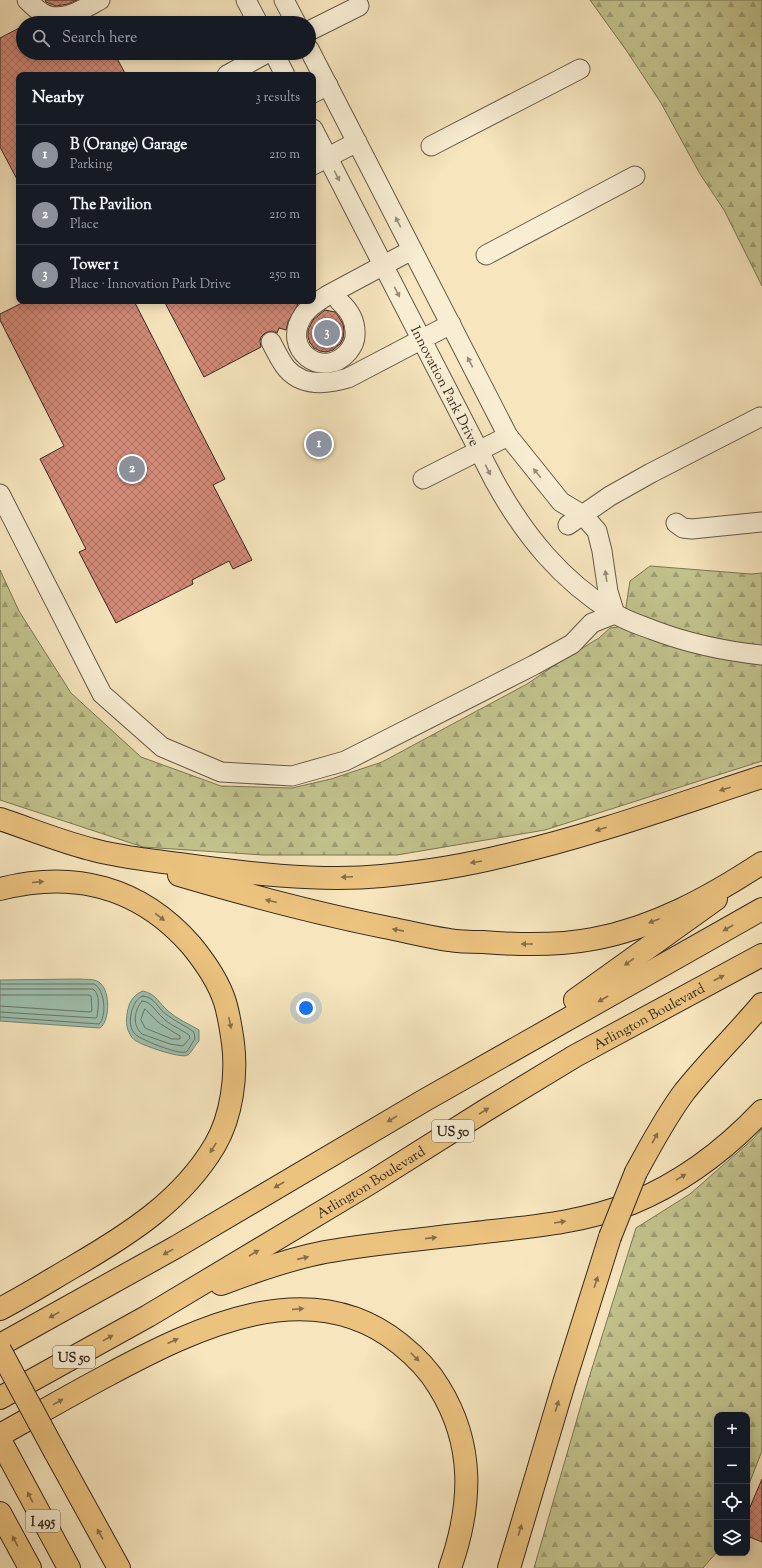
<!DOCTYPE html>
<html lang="en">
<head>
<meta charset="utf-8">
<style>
	:root { --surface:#171b24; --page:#20242c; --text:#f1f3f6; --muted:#9ea1a6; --line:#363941; --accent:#8c9099 }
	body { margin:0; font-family:"Sorts Mill Goudy",serif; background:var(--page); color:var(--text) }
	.controls { position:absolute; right:12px; bottom:12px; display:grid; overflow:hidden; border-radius:8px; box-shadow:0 2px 10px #0003 }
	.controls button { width:36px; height:36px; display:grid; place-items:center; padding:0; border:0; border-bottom:1px solid var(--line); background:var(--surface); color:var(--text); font:20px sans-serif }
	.you { position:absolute; left:306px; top:1008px; width:14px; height:14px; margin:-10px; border:3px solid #fff; border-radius:50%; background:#1a73e8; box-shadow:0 0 0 6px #1a73e833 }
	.badge { display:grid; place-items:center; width:26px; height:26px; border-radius:50%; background:var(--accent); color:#fff; font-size:13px; font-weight:700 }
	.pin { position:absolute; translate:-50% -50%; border:2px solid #fff; box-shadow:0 1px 4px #0006 }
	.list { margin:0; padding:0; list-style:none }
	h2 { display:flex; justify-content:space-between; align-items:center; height:52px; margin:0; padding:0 16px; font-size:17px }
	h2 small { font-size:13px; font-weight:400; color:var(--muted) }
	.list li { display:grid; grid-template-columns:26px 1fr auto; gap:12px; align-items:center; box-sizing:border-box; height:60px; padding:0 16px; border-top:1px solid var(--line) }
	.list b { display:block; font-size:15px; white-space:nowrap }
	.list p { margin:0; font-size:13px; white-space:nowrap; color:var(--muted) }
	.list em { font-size:13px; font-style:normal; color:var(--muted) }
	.icon { flex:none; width:22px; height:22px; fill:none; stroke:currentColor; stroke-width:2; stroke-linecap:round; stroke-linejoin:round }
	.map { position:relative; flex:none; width:762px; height:1568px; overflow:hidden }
	.search { position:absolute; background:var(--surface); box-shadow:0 2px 10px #0003; left:16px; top:16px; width:300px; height:44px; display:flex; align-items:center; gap:10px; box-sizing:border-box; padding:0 14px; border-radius:22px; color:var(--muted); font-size:15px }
	.panel { position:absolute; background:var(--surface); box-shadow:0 2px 10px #0003; left:16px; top:72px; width:300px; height:232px; border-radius:8px }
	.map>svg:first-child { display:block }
	.forest { fill:url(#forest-firs); stroke:#7b7656 }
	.water { fill:#9dbfad; stroke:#738375 }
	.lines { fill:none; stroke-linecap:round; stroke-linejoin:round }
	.shore { stroke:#687466; stroke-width:1 }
	.building { fill:url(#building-cross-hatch); stroke:#342920 }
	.minor-casing { stroke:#645847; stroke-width:21 }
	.major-casing { stroke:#342920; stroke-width:24 }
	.highway-casing { stroke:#342920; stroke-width:24 }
	.minor { stroke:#f9eed4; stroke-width:19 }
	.major { stroke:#ebc27e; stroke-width:22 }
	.highway { stroke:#ebc27e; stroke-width:22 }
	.highway-bridge-casing { stroke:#342920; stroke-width:24; stroke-linecap:butt }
	.highway-bridge { stroke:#ebc27e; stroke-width:22 }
	.oneway { fill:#968c7a }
	.oneway2 { fill:#866e4a }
	.labels { text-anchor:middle; stroke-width:3; stroke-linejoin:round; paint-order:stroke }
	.shield { fill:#f9eed4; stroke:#6f6456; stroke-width:1 }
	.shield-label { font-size:13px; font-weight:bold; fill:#342920 }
	.street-label { font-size:14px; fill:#342920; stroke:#f9eed4 }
</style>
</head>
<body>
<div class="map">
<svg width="762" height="1568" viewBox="0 0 762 1568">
	<defs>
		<pattern id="forest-firs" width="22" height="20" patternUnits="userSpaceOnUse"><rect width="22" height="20" fill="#c2c38d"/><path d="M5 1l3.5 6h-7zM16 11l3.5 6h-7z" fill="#9e9e73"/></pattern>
		<pattern id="building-cross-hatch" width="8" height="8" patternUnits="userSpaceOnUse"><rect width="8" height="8" fill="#d38a78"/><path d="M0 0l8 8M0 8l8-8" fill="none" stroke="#ac7162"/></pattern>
	</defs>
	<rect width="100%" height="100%" fill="#f6e5bd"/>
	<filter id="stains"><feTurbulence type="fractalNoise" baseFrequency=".005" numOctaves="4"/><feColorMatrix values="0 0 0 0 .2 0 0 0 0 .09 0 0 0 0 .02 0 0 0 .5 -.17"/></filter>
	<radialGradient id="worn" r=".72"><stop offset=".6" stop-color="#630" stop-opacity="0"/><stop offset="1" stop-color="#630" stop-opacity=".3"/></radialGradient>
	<!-- forest -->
	<path class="forest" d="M590 0H762V286L724 210 700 174 661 103 626 50Z
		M650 566 751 574 762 573V761L545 830 397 855H263L143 847 0 800V570L19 611 71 693 141 757 221 786 292 788 331 779 382 762 527 684 561 661 599 638 610 628 618 627 625 613 630 581Z
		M762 1129V1451L747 1489V1415H717V1552L703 1568H534L588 1381 636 1228 690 1194 753 1139Z"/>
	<!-- water -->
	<path class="water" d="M80 979C87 980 96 978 101 984 110 992 110 1021 100 1028L0 1021V980Z
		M143 991C156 994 159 1003 168 1011 177 1019 189 1024 199 1030V1041C195 1045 191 1053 188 1055 181 1059 145 1046 138 1042 135 1041 132 1038 131 1036 125 1027 126 1018 128 1009 130 1000 135 994 143 991Z"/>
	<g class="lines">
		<!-- shore -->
		<path class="shore" d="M0 984H94C105 989 107 1017 99 1024L0 1017
			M0 989H93C101 995 98 1008 97 1017L96 1018 0 1012
			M0 995H89L91 996 92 1011 90 1012 0 1006
			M143 996C155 997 158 1009 167 1015 176 1022 186 1026 194 1032L195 1039C192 1042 189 1050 186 1052 179 1055 138 1039 134 1033 129 1026 130 1018 132 1010 134 1004 137 998 143 996Z
			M142 1001C151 1001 156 1012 162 1017 169 1025 181 1029 189 1035L190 1038 183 1046 170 1044 142 1034C132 1025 134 1011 142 1001Z
			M145 1009 159 1023 180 1036V1039H172L145 1028 141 1020Z"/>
	</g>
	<!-- building -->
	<path class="building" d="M45 0H77L68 4 56 6 46 2Z
		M23 26V53H114L126 75H19V183L0 147V38Z
		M26 301H134L225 479 213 485 252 560 233 569 229 561 192 580 193 584 116 623 79 552 86 549 40 459 64 446 0 320V314Z
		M164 301H285L298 304 288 322 286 330 279 328 277 333 272 331 265 333 261 337 260 341 261 347 204 377Z
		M325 310 335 312 338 316 343 324 344 331 343 339 340 344 333 350 326 352 320 351 314 348 310 343 308 337V330L313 320Z
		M762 1479V1542L747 1536V1514Z"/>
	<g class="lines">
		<!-- minor casing -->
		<g class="minor-casing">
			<g id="minor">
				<path d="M27 0C31 4 36 9 41 12 60 25 83 9 100 0"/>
				<path d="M246 0 258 23"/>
				<path d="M284 0 296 23"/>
				<path d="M309 31 359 6"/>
				<path d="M309 49 508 436 561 502 583 515 597 531 602 551 608 592 615 614"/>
				<path d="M274 53 285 75"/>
				<path d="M227 75 267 53"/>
				<path d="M313 93 328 85"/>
				<path id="s1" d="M313 129 495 482C525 536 561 580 614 613 626 621 640 625 653 630 690 644 723 651 762 655"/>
				<path d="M431 146 580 69"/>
				<path d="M313 165 357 142"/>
				<path d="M486 255 635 176"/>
				<path d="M339 301C350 311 356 321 355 336 355 342 352 347 348 352 323 381 279 349 304 314 310 306 320 300 328 295L412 250"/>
				<path d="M271 342C276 351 280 361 287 369 303 387 328 384 348 378L451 324"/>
				<path d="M423 479 508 436"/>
				<path d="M0 494 102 694 162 747 221 772 292 776 345 761 534 665 572 644 592 623 615 614"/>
				<path d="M676 523 683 528 692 529 762 522"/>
				<path d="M568 525 610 496 651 473 760 417"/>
			</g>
		</g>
		<!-- major casing -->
		<g class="major-casing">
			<g id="major">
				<path d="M575 1000 716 899"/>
				<path d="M221 1284C255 1271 289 1259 325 1252 375 1243 425 1239 475 1233 528 1227 582 1223 632 1203 681 1183 726 1149 762 1111"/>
				<path d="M0 1345 176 1247 425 1100 762 909"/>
				<path id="s2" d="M0 1398 148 1316 370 1183 486 1110 575 1056 762 955"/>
			</g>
		</g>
		<!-- highway casing -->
		<g class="highway-casing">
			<path id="highway" d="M0 819C30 829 59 841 90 849 118 857 149 860 179 864 242 873 318 882 382 876 423 872 463 866 503 856 591 836 676 805 762 777
				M179 875C247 895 314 913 384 927 405 931 427 937 449 940 460 942 472 942 483 942 520 945 557 946 593 939 654 928 710 897 762 863
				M0 889C74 870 140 887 191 945 205 962 218 980 225 1002 229 1015 231 1029 233 1043 237 1075 232 1116 215 1145 182 1201 128 1235 73 1267 49 1281 25 1296 0 1309
				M636 1172C651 1145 666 1116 685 1091 709 1061 737 1034 762 1004
				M0 1435C36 1415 72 1394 108 1375 196 1328 310 1271 400 1344 415 1356 429 1370 439 1387 475 1445 472 1505 450 1568
				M0 1440 69 1568
				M55 1452 119 1568
				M0 1513 30 1568
				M509 1568 564 1383 610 1237"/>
		</g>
		<!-- minor -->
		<use href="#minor" class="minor"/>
		<!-- major -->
		<use href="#major" class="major"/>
		<!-- highway -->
		<use href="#highway" class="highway"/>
		<!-- highway-bridge casing -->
		<g class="highway-bridge-casing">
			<path id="highway-bridge" d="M610 1237 636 1172
				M0 1350 55 1452"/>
		</g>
		<!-- highway-bridge -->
		<use href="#highway-bridge" class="highway-bridge"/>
	</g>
	<!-- one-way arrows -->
	<defs><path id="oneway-solid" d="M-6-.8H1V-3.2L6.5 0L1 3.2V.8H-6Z"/></defs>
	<g class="oneway">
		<use href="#oneway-solid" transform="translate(337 176) rotate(63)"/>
		<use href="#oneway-solid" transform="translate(398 222) rotate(-117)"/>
		<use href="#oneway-solid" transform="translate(397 292) rotate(63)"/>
		<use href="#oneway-solid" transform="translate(470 362) rotate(-117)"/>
		<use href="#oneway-solid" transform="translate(488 470) rotate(63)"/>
		<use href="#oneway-solid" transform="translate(537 473) rotate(-129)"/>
		<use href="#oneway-solid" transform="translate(606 576) rotate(-98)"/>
	</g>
	<g class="oneway2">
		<use href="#oneway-solid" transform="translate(725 789) rotate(162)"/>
		<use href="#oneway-solid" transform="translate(601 829) rotate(163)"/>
		<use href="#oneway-solid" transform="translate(476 862) rotate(170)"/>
		<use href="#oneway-solid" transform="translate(347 877) rotate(178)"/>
		<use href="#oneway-solid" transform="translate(38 882) rotate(-5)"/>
		<use href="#oneway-solid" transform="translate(271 901) rotate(-166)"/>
		<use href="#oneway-solid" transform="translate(160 917) rotate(37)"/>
		<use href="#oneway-solid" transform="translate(654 921) rotate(159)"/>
		<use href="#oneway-solid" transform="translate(728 928) rotate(150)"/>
		<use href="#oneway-solid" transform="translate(398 930) rotate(-169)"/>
		<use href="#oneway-solid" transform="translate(527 944) rotate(180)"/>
		<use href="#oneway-solid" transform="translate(629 962) rotate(144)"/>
		<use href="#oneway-solid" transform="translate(719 978) rotate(-28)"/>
		<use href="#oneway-solid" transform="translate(603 999) rotate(150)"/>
		<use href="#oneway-solid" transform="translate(230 1023) rotate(78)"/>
		<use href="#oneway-solid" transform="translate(484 1111) rotate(-32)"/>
		<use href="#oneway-solid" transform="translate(392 1119) rotate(150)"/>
		<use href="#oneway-solid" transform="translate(655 1138) rotate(-61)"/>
		<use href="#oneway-solid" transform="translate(213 1148) rotate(122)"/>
		<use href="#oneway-solid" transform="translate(681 1177) rotate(-31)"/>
		<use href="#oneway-solid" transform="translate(279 1185) rotate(150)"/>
		<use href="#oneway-solid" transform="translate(560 1222) rotate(-9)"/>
		<use href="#oneway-solid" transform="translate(431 1238) rotate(-6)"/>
		<use href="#oneway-solid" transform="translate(168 1252) rotate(151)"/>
		<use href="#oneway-solid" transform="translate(254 1253) rotate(-31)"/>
		<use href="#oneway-solid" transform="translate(303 1258) rotate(-13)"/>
		<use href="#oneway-solid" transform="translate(596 1282) rotate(-72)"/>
		<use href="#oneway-solid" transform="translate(298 1309) rotate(-4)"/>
		<use href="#oneway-solid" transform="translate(54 1315) rotate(151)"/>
		<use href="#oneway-solid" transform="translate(108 1338) rotate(-29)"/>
		<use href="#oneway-solid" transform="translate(173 1341) rotate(-25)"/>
		<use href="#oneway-solid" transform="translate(415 1357) rotate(45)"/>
		<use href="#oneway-solid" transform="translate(58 1402) rotate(-29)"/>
		<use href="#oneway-solid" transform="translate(557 1406) rotate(-73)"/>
		<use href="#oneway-solid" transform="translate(30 1497) rotate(-118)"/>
		<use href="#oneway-solid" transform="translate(520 1530) rotate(-73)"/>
		<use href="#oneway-solid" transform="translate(100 1534) rotate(-119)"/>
		<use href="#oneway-solid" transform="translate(15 1541) rotate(-118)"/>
	</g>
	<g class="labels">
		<!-- shield labels -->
		<g class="shield">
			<rect x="432" y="1120" width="42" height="22" rx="3"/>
			<rect x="53" y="1346" width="42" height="22" rx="3"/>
			<rect x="26" y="1510" width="34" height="22" rx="3"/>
		</g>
		<g class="shield-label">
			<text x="453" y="1136">US 50</text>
			<text x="74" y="1362">US 50</text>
			<text x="43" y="1526">I 495</text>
		</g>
		<!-- street labels -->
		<g class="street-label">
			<text dy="5" stroke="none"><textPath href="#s1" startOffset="289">Innovation Park Drive</textPath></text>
			<text dy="5" stroke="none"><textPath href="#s2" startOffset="753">Arlington Boulevard</textPath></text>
			<text dy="5" stroke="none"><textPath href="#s2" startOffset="429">Arlington Boulevard</textPath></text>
		</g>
	</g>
	<rect width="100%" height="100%" filter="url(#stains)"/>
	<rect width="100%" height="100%" fill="url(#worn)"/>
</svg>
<div class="controls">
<button>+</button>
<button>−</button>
<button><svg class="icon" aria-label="locate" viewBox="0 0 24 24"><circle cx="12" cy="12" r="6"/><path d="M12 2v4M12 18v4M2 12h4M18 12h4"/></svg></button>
<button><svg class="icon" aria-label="layers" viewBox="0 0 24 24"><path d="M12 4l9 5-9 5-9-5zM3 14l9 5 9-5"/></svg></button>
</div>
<div class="you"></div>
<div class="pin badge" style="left:319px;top:444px">1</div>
<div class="pin badge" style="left:132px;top:469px">2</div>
<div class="pin badge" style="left:327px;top:333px">3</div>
<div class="search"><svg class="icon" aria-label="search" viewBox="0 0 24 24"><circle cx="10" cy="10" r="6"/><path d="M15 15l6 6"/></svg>Search here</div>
<section class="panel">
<h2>Nearby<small>3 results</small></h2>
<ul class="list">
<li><span class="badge">1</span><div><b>B (Orange) Garage</b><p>Parking</p></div><em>210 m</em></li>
<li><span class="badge">2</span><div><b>The Pavilion</b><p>Place</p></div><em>210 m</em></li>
<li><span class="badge">3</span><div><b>Tower 1</b><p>Place · Innovation Park Drive</p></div><em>250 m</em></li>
</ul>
</section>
</div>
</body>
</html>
